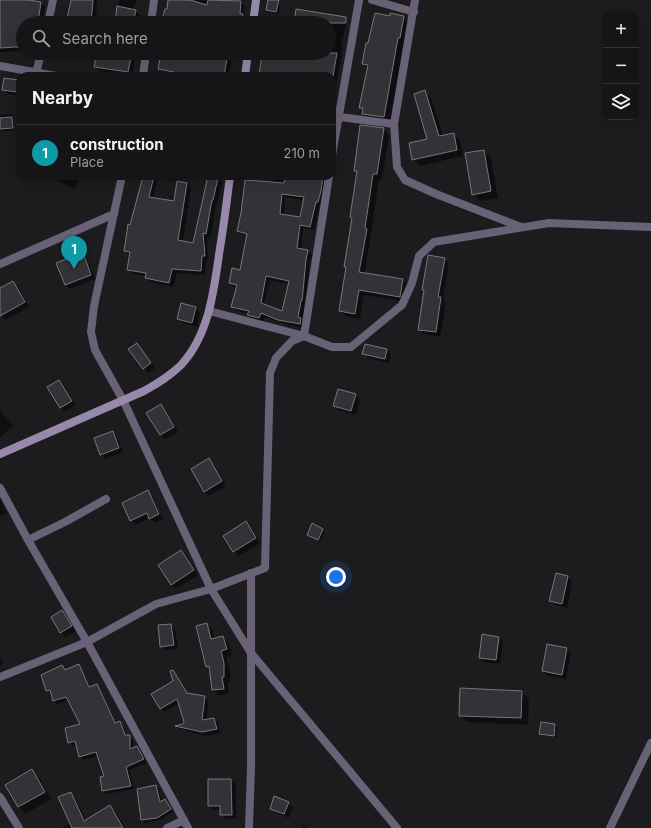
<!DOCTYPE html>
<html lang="en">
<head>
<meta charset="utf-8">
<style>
	:root { --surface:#151416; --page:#222123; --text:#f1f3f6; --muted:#9d9ea1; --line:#343335; --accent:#b45309 }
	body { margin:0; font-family:Inter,sans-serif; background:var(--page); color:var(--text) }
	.controls { position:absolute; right:12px; top:12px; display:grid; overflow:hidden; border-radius:8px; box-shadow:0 4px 16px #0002 }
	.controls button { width:36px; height:36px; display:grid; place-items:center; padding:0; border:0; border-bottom:1px solid var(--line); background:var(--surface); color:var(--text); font:20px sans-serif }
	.you { position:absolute; left:336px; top:577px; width:14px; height:14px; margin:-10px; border:3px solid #fff; border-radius:50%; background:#1a73e8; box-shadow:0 0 0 6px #1a73e833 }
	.badge { display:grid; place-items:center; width:26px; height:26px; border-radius:50%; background:var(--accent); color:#fff; font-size:13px; font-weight:700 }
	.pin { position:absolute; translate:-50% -33px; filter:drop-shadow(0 1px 2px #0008) }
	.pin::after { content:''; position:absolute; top:21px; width:14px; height:12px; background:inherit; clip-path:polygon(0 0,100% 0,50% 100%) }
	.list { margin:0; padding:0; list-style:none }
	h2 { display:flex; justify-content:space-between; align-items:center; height:52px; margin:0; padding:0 16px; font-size:17px }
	h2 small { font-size:13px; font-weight:400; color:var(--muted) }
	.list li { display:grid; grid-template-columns:26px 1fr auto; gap:12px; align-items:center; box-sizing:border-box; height:56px; padding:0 16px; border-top:1px solid var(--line) }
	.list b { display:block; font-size:15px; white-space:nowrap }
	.list p { margin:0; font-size:13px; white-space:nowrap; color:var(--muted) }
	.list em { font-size:13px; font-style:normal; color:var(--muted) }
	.icon { flex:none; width:22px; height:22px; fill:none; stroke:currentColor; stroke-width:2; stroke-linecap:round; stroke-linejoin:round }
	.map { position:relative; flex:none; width:651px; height:828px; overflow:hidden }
	.search { position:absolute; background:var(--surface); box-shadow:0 4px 16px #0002; left:16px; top:16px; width:320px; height:44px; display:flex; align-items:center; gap:10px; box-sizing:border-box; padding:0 14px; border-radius:22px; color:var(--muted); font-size:15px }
	.panel { position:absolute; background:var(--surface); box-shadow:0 4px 16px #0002; left:16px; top:72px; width:320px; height:108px; border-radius:12px }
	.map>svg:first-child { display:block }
	.shadow { fill:#0007; fill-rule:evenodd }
	.building { fill:#343236; stroke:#77767a; fill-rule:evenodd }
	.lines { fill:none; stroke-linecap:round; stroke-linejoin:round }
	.street { stroke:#696175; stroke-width:8 }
	.secondary { stroke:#9689a9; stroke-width:8 }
</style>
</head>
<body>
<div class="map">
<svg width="651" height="828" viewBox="0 0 651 828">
	<rect width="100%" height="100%" fill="#1c1b1e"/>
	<!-- shadow -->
	<path class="shadow" d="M0 0H37V2L41 3 45 7 42 23H23V51L0 52Z
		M70 0H97L96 19 98 21 97 23H67L70 8 68 7Z
		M119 0H137L133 10 140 15 138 23H116Z
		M169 0H227V1L241 2 245 6 244 16 247 19 246 23H162L168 11Z
		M269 0 281 1 278 14 269 12 267 10Z
		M343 17 347 21 341 45 343 47 337 81H335L332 97V76H260L263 55 261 53H329V23H295Z
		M390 17H403L410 23 390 123 369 120 363 114 364 111 360 107 368 69 363 64 369 45Z
		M83 53H136L132 76 100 71 95 66 97 60 88 58Z
		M162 53H233L229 76H180L164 73 159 69Z
		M5 79 20 82V96L8 94 3 89Z
		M425 92 431 98 443 136 453 134 460 140 463 156 420 166 413 160 429 139Z
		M11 114 14 116V130L0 131V115Z
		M383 129 389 135 382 179H379L365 274 403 280 408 286 405 302 364 295 360 319 345 316 340 311 347 269 345 266 353 219 358 173 355 171Z
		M17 137H20V150L15 145Z
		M484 151 491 158 498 198 480 201 473 194Z
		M41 176H80L74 189 59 181Z
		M144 176H183L182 183 187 184 191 188 183 242 193 244 218 179 222 183 217 204 216 203 211 237H207L208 260H206L205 275 177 273 173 287 151 282 146 277 147 276 133 274 128 269 130 255 125 251ZM158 179 178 182 175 202 153 198Z
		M274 176H328L322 205H320L314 230 303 228 301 250 308 251 312 255 309 264 306 305 302 320 305 323 304 328 285 324 265 317 263 322 252 319 248 315 249 314 236 311 233 307 237 287H234L230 283 240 271 247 236 242 235 238 231 242 213 246 180 273 183ZM285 197 304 200 300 218 284 215ZM270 280 289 284 283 312 264 305Z
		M82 254 87 258 95 279 70 289 66 285Z
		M444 259 449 263 443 300 446 303 440 337 423 334 419 329 425 291 423 290Z
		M13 282 18 287 29 307 5 320 0 314V289Z
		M195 308 200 312 197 327 183 323 179 319Z
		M137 344 155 368 148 373 144 368Z
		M387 350 391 354 389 363 368 358 364 354Z
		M59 381 64 385 76 405 65 412 61 408 48 388Z
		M356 395 360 400 356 415 339 410 334 406Z
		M161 406 165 410 178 432 165 439 160 435Z
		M0 410 13 426 0 437Z
		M113 432 117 437 123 452 105 459 101 454Z
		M209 459 213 464 226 486 209 496 205 491Z
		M147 491 152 496 163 519 155 523 150 518 135 525 131 520Z
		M0 500 7 513 0 516Z
		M246 523 251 527 260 543 239 556 234 551 225 536Z
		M323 530 325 532 320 541 308 534Z
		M181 551 186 556 198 575 176 589 171 584Z
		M557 574 568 577 572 582 567 608 555 605 550 601Z
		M62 611 66 616 76 631 66 637 61 633 52 617Z
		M206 624 212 630 215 639 223 637 229 643 232 655 226 657 230 669V682H228L229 694 219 696 213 690 211 670 207 667Z
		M170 625 175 629 178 649 166 651 161 646Z
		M499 637 503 642 500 664 484 662 480 657Z
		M566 648 571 653 566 679 548 676 543 671Z
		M0 658 3 663 0 666Z
		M79 665 82 669 91 688 97 685 100 689 116 723 119 722 123 726 127 736H130L133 740V749L137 747 141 751 147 763 129 770 134 789 107 794 103 791 105 777 98 756 83 760 79 756 77 745 73 746 69 742 82 725 69 701 57 704 54 700 52 693 51 694 47 690 62 666 66 671Z
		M172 671 176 675 188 694 205 697 209 701 206 720 214 719 218 723 220 733 206 736 180 729 177 727 184 725 185 722 180 703 164 712 161 709 182 697 174 682Z
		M522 692 529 699 528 725 467 722 460 715Z
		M542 723 555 725 557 727 556 737 543 736 540 733Z
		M32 771 39 778 51 799 26 814 19 807 6 785Z
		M209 780H231L236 784V819H226L221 814V810H214L209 806Z
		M156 786 159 789 162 802 165 800 173 812 160 820 145 823 142 820Z
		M71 793 76 799 86 821 110 806 116 812 125 828H62L71 824Z
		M288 803 293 807 289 818 276 813 271 808Z
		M303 825 308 828H302Z"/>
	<!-- building -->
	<path class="building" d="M0 0H29L41 2 38 23H23V48L16 47 0 48Z
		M71 0H93L91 23H87L77 19V23H66Z
		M168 0H190L207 5 208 0 241 1 240 13 243 14 241 23H161L165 9H167Z
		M268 0H279L276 12 266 10Z
		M117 6 136 10 133 23H115Z
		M296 9 346 17V23H294Z
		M375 13 390 16V13L404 16 400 38H398L384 117 362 114 363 108H359L368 65 362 64 366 43H368Z
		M97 53H132L128 72 94 67Z
		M161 53H228L224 76H179L178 73 158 69Z
		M262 53H291L305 55V53H337L333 76H259Z
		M4 78 19 80 17 92 2 90Z
		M425 90 439 136 454 133 457 150 412 160 409 143 427 139 414 94Z
		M12 117 13 128 0 129V118Z
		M360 125 384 128 377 174H373L365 228 367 229 359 272 403 279 400 297 359 290 355 314 339 311 346 267H344L352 218 350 217 357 171H354Z
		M484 150 491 191 472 195 465 153Z
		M143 176H154L149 197 174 201 177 181 187 183 178 240 193 243 208 176 218 178 213 200H212L206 234 203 233 205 256H202L201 271 172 269 169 283 145 278 146 273 127 270 130 252 124 251 128 224 130 225Z
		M285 176H323L321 191 318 202H316L310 227 300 225 297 248 308 250 306 260 302 301H301L298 317 301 318 300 324 278 320 261 313 259 318 247 315 249 311 231 307 237 285 229 283 232 268 240 270 247 234 237 231 241 213 245 180 284 183ZM282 194 304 197 300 217 280 214ZM266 276 289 281 282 311 261 303Z
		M83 252 91 275 65 285 56 263Z
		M428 255 445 258 438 297H441L436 332 418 330 424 290H422Z
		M13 281 25 302 0 316V288Z
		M181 303 196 307 192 323 177 319Z
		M137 343 151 363 143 369 128 349Z
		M365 344 387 349 385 359 362 354Z
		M59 380 72 401 60 408 47 387Z
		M338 389 356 394 351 411 333 406Z
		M161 404 174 427 160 435 146 413Z
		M113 431 119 448 100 455 94 438Z
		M209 458 222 481 204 492 191 469Z
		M148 490 159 514 149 519 147 513 130 521 122 503Z
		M246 521 256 538 233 552 223 536Z
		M312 523 323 529 318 540 307 535Z
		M181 550 194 570 171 585 158 565Z
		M556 573 568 576 562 604 549 601Z
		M62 610 72 626 60 633 51 617Z
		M207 623 211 639 223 636 227 649 221 651 224 663V677H222L224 689 212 690 209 666 206 667 196 626Z
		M171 624 174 645 160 647 158 625Z
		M482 634 499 637 496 660 479 658Z
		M547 644 567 648 562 675 542 671Z
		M79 664 89 687 97 684 115 723 120 721 125 735H130V749L137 746 144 759 126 767 131 786 102 791 100 777 104 776 96 752 79 757 75 741 68 743 65 728 80 724 66 697 53 701 50 690 46 691 41 675 62 665 65 670Z
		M173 670 187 693 205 696 202 720 214 718 217 729 202 732 175 726 183 724 184 722 177 699 160 709 151 694 173 681 170 671Z
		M460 688 522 691 521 718 459 716Z
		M541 722 555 724 554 736 539 734Z
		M32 769 45 792 18 807 5 785Z
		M208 779H231L232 815H220V806H208Z
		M156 785 160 802 165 799 171 809 157 818 141 820 137 789Z
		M71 792 84 821 110 805 123 828H72L58 797Z
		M274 796 289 802 284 814 270 809Z"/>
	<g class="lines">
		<!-- street -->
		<path class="street" d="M372 0 414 12
			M415 0 394 124 397 167 405 180 436 194 521 227
			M48 23 53 0
			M151 23 154 0
			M0 66 56 76
			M36 73 41 53
			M143 76 146 53
			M332 116 394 124
			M332 155 359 0
			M122 176 94 306 91 332 95 350 123 400 211 589 251 653 397 828
			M329 176 304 336 332 347H351L402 305 412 283 419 256 434 242 549 223 651 227
			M0 264 114 214
			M0 488 28 540 87 642 188 828
			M28 540 65 522 106 499
			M0 677 87 642 156 604 211 589 265 568 270 373 276 358 292 341 304 336 209 311
			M0 797 19 828
			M167 828 184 820
			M249 828 251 768V573
			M610 828 651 743"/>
		<!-- secondary -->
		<path class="secondary" d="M253 23 256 0
			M245 76 248 53
			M0 454 144 391C158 383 170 376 181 365 210 334 214 288 220 248 224 224 227 200 230 176"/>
	</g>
</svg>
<div class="controls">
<button>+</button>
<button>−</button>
<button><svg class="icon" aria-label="layers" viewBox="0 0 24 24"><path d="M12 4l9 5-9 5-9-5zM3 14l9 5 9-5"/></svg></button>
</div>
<div class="you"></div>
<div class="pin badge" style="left:74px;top:269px;background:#0f9aa8">1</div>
<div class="search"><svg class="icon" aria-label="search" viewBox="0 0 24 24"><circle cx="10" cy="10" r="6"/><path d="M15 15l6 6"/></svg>Search here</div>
<section class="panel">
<h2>Nearby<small></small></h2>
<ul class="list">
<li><span class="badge" style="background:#0f9aa8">1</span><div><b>construction</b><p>Place</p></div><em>210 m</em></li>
</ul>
</section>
</div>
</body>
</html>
